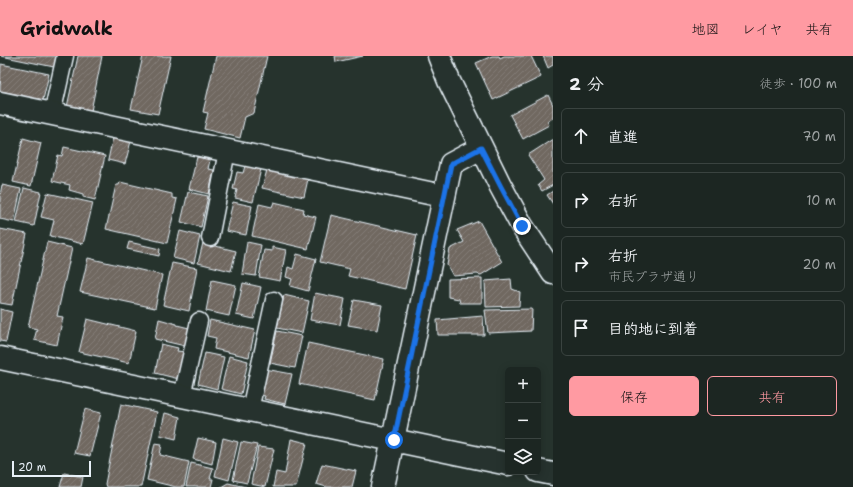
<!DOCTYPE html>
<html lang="ja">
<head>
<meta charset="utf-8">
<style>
	:root { --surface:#1c2622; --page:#29322f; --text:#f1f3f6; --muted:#a0a5a5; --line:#3a4340; --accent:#ff9aa2 }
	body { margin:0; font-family:"Shantell Sans","Klee One",sans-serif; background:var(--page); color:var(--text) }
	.controls { position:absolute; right:12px; bottom:12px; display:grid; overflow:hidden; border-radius:6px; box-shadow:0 2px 10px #0003 }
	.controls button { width:36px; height:36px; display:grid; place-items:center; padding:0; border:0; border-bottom:1px solid var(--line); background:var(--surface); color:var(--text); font:20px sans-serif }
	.scale { position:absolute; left:12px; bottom:10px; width:79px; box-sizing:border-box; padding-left:4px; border:2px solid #e8f1f8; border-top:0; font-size:11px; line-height:14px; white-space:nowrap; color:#e8f1f8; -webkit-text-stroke:3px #26332d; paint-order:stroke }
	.stop { position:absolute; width:12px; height:12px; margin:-9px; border:3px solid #1a73e8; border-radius:50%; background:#fff }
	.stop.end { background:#1a73e8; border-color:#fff; box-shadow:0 1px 4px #0008 }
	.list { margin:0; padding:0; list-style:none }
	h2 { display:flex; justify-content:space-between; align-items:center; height:52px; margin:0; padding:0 16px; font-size:17px }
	h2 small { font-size:13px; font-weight:400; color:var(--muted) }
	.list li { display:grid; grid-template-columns:26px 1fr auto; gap:12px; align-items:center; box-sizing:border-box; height:56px; margin:0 8px 8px; padding:0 8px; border:1px solid var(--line); border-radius:6px }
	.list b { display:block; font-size:15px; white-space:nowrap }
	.list p { margin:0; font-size:13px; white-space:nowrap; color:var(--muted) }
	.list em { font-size:13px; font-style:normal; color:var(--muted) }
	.actions { display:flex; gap:8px; padding:12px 16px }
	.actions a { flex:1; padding:9px 0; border:1px solid var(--accent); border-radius:6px; text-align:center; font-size:14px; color:var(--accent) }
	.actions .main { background:var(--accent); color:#111 }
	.icon { flex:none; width:22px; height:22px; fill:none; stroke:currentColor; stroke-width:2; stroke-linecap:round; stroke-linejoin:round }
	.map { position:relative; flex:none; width:553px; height:431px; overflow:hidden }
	header { display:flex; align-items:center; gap:24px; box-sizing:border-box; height:56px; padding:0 20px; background:var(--accent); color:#111 }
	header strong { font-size:19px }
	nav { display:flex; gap:22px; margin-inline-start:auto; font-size:14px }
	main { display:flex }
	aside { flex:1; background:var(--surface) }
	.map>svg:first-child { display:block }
	.building { fill:url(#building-hatch); stroke:#e8f1f8 }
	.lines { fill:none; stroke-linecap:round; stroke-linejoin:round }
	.lane-casing { stroke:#e8f1f8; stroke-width:19 }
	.street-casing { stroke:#e8f1f8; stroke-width:25 }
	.primary-casing { stroke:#e8f1f8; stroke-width:25 }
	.lane { stroke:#26332d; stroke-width:16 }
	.street { stroke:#26332d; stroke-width:22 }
	.primary { stroke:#26332d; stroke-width:22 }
	.route { stroke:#1a73e8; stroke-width:5 }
</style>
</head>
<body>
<header>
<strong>Gridwalk</strong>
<nav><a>地図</a><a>レイヤ</a><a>共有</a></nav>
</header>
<main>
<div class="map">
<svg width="553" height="431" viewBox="0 0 553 431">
	<defs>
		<pattern id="building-hatch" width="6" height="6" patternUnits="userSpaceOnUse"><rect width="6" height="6" fill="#706761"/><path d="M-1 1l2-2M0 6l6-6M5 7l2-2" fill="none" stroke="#847d78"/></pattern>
	</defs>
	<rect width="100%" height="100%" fill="#26332d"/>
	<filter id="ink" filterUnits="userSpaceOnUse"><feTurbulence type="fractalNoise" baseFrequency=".025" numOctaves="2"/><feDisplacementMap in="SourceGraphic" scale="8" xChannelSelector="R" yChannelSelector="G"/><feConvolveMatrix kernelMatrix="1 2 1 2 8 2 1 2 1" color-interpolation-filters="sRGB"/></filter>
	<g filter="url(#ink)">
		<!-- building -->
		<path class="building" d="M1 0H56L54 11Z
			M78 0H102L91 55 67 51Z
			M143 0H171L158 58 131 53Z
			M216 0H267L254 57 245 61 240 82 204 73 208 57 203 56Z
			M335 0H363L336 6Z
			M492 0H499L500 2 504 0H531L541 21 493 44 476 7Z
			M543 0H553V9L548 12Z
			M1 8 49 18 43 44 0 35Z
			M548 39 553 49V62L547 65 549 69 523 83 510 59Z
			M113 81 131 85 125 108 108 104Z
			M23 82 41 87 31 130 13 126Z
			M553 83V129L542 135 538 129 544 124 528 99Z
			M64 91 105 100 95 144 83 141V138L69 134 70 129 52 125 58 99 62 100Z
			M197 101 210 104 208 113 214 114 209 138 189 133Z
			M245 110 261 113 253 146 235 142 237 134 233 133 237 116 243 117Z
			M267 114 308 123 304 141 262 132Z
			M120 126 172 138V142L177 143 167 187 106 173 116 129H119Z
			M2 129 21 133 14 166 0 163V139Z
			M24 132 41 136 34 170 16 166Z
			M553 135V148L547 139Z
			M188 136 208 140 201 171 181 166Z
			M47 137 93 147 83 188 50 180 54 164 41 161Z
			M233 146 252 150 246 179 226 175Z
			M274 146 304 153 303 158 316 161 308 193 252 180 259 148 272 151Z
			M331 159 417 179 405 233 348 220 350 213 320 206Z
			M479 165 502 206 481 219 477 218 453 220 447 209 450 193 464 186 457 174Z
			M0 173 27 178 12 249 0 247Z
			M180 175 200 180 194 207 173 202Z
			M47 186 72 192 57 260 63 261 57 289 34 284 37 273 28 271Z
			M129 186 160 193 159 200 127 193Z
			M247 186 261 189 256 220 242 218Z
			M203 187 236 195 231 215 198 207Z
			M272 191 286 194 280 225 259 221 264 194 272 195Z
			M297 198 316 203 308 235 290 230 292 223 286 221 288 211 293 213Z
			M88 202 162 219 155 252 80 236Z
			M172 207 197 212 189 255 163 249Z
			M482 222V247H460L459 243 448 241V223Z
			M511 223 512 233 520 236 519 250 486 251 485 225Z
			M212 224 236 229 229 260 206 255Z
			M243 227 261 231 254 263 236 259Z
			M315 237 345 243 340 269 310 264Z
			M284 239 309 245 302 277 277 272Z
			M354 244 382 249 377 274 348 269Z
			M0 253 12 256 6 286 0 285Z
			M532 253 531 275 488 277 485 254Z
			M483 260 484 279H438L437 264Z
			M87 263 136 275 129 307 79 296Z
			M159 263 177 268V269L189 272 185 290 155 283Z
			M210 264 255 274 249 301 214 293 216 282 207 280Z
			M277 275 302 280 295 312 270 307Z
			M308 287 384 303 375 344 299 328Z
			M161 288 178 292 177 295 185 296 179 323 155 317Z
			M205 297 224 301 217 333 198 328Z
			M229 300 248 305 241 338 221 333Z
			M265 313 292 318 285 348 264 343 265 340 260 339Z
			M121 348 157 356 141 431H106L105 428Z
			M85 353 101 357 90 400 74 397Z
			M165 357 180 361 176 383 160 379Z
			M198 382 216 386 212 408 193 403Z
			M223 382 238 386 229 424 215 420Z
			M291 383 307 387 296 431H273L276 416 285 418Z
			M241 386 257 389 247 427 233 424Z
			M155 387 162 388 160 399 189 406 184 431H176L147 424Z
			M258 391 274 393 265 431 251 428Z
			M191 407 213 412 210 423H213L211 431H186Z
			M322 408 356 415 352 431H327L316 428Z
			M64 417 83 421 81 431H60Z
			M228 427 246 431H221Z"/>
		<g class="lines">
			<!-- lane casing -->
			<g class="lane-casing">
				<path id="lane" d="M52 58 65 0
					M210 182 227 95
					M182 340 199 265
					M250 354 274 244"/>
			</g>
			<!-- street casing -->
			<g class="street-casing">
				<path id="street" d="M0 47 443 140
					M0 302 508 408
					M538 415 553 418
					M383 431 451 108 481 92"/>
			</g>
			<!-- primary casing -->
			<g class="primary-casing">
				<path id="primary" d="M439 0 449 25 500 129 522 170 553 217"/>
			</g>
			<!-- lane -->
			<use href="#lane" class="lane"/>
			<!-- street -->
			<use href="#street" class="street"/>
			<!-- primary -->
			<use href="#primary" class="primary"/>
		</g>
	</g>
	<g class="lines" filter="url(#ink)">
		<!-- route -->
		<path class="route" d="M394 384 451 108 481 92 500 129 522 170"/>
	</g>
</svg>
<div class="controls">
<button>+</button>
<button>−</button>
<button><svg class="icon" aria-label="layers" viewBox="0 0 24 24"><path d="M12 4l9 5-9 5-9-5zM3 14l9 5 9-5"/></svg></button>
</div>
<div class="scale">20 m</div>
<div class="stop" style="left:394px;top:384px"></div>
<div class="stop end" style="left:522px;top:170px"></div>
</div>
<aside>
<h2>2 分<small>徒歩 · 100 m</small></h2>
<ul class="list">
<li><svg class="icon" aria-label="ahead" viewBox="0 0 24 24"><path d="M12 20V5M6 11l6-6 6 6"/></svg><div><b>直進</b></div><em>70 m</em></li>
<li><svg class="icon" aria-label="right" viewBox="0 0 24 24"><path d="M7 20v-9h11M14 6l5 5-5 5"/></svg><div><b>右折</b></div><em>10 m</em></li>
<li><svg class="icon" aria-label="right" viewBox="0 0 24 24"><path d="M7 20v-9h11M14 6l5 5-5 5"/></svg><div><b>右折</b><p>市民プラザ通り</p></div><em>20 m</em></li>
<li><svg class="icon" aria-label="arrive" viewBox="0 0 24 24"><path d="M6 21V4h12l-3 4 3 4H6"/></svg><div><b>目的地に到着</b></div></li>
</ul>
<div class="actions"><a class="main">保存</a><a>共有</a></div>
</aside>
</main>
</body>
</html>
